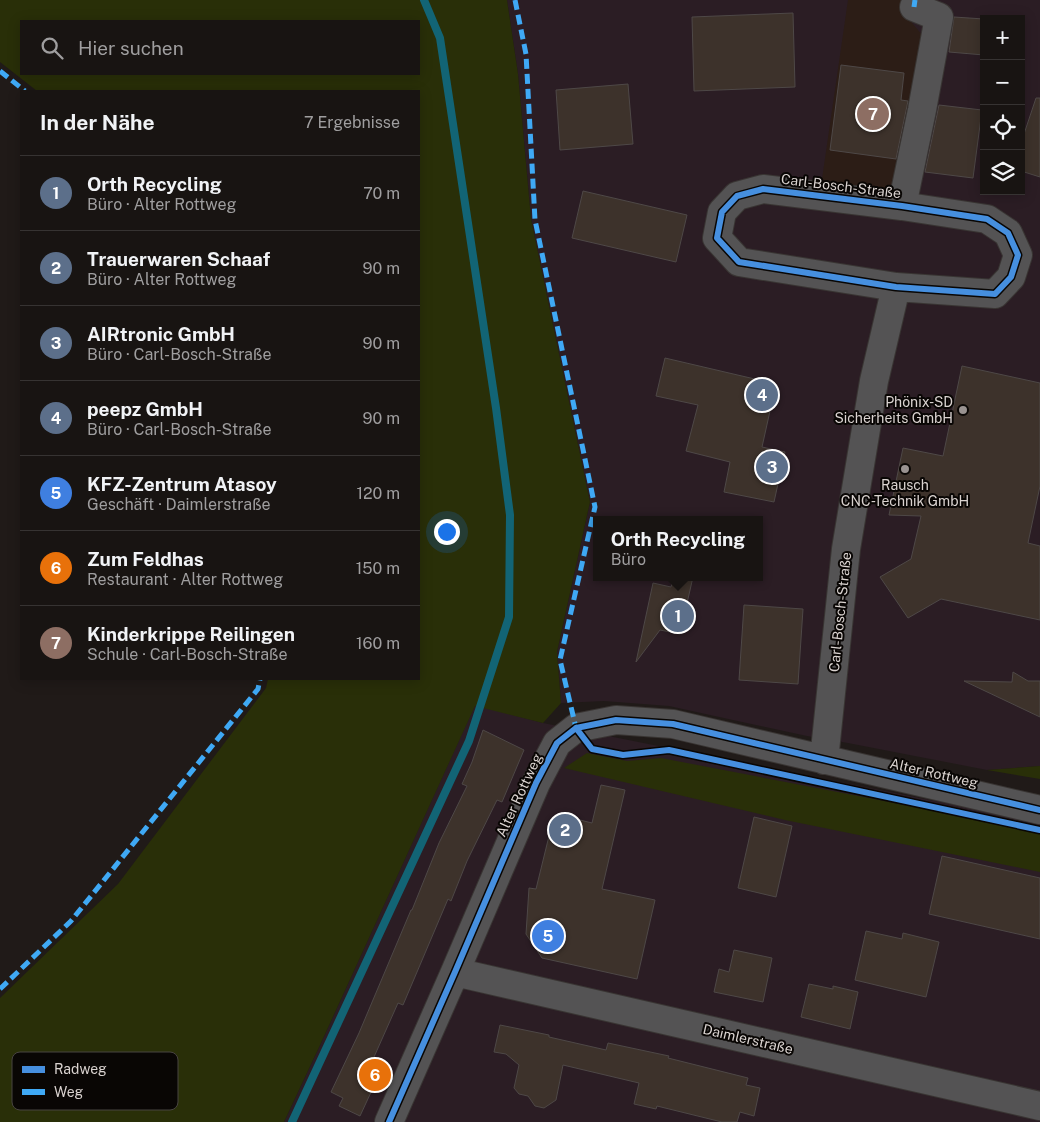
<!DOCTYPE html>
<html lang="de">
<head>
<meta charset="utf-8">
<style>
	:root { --surface:#181412; --page:#211d1b; --text:#f1f3f6; --muted:#9f9e9f; --line:#363332; --accent:#0f766e }
	body { margin:0; font-family:"Public Sans",sans-serif; background:var(--page); color:var(--text) }
	.controls { position:absolute; right:15px; top:15px; display:grid; overflow:hidden; border-radius:0px; box-shadow:0 2px 12px #0003 }
	.controls button { width:45px; height:45px; display:grid; place-items:center; padding:0; border:0; border-bottom:1px solid var(--line); background:var(--surface); color:var(--text); font:25px sans-serif }
	.you { position:absolute; left:446px; top:531px; width:18px; height:18px; margin:-12px; border:4px solid #fff; border-radius:50%; background:#1a73e8; box-shadow:0 0 0 8px #1a73e833 }
	.badge { display:grid; place-items:center; width:32px; height:32px; border-radius:50%; background:var(--accent); color:#fff; font-size:16px; font-weight:700 }
	.pin { position:absolute; translate:-50% -50%; border:2px solid #fff; box-shadow:0 1px 5px #0006 }
	.popup { position:absolute; left:593px; top:516px; width:170px; height:65px; box-sizing:border-box; display:grid; place-content:center; border-radius:0px; background:var(--surface); filter:drop-shadow(0 1px 4px #0005); font-size:16px; white-space:nowrap; color:var(--muted) }
	.popup b { font-size:19px; color:var(--text) }
	.popup::after { content:''; position:absolute; left:50%; top:100%; margin-left:-10px; border:10px solid transparent; border-top-color:var(--surface) }
	.list { margin:0; padding:0; list-style:none }
	h2 { display:flex; justify-content:space-between; align-items:center; height:65px; margin:0; padding:0 20px; font-size:21px }
	h2 small { font-size:16px; font-weight:400; color:var(--muted) }
	.list li { display:grid; grid-template-columns:32px 1fr auto; gap:15px; align-items:center; box-sizing:border-box; height:75px; padding:0 20px; border-top:1px solid var(--line) }
	.list b { display:block; font-size:19px; white-space:nowrap }
	.list p { margin:0; font-size:16px; white-space:nowrap; color:var(--muted) }
	.list em { font-size:16px; font-style:normal; color:var(--muted) }
	.icon { flex:none; width:28px; height:28px; fill:none; stroke:currentColor; stroke-width:2; stroke-linecap:round; stroke-linejoin:round }
	.map { position:relative; flex:none; width:1040px; height:1122px; overflow:hidden }
	.search { position:absolute; background:var(--surface); box-shadow:0 2px 12px #0003; left:20px; top:20px; width:400px; height:55px; display:flex; align-items:center; gap:12px; box-sizing:border-box; padding:0 18px; border-radius:0px; color:var(--muted); font-size:19px }
	.panel { position:absolute; background:var(--surface); box-shadow:0 2px 12px #0003; left:20px; top:90px; width:400px; height:590px; border-radius:0px }
	.map>svg:first-child { display:block }
	.industrial { fill:#2b1d24; fill-rule:evenodd }
	.built { fill:#2c1d16 }
	.green { fill:#292f08; fill-rule:evenodd }
	.lines { fill:none; stroke-linecap:round; stroke-linejoin:round }
	.stream { stroke:#126475; stroke-width:8 }
	.building { fill:#3d322b; stroke:#4e4847 }
	.minor-casing { stroke:#393533; stroke-width:30 }
	.minor { stroke:#545354; stroke-width:28 }
	.quiet { stroke:#3fa9f5; stroke-width:5; stroke-dasharray:10 5; stroke-linecap:butt }
	.cycleway-casing { stroke:#090604; stroke-width:9 }
	.cycleway { stroke:#468fdf; stroke-width:6 }
	.poi-dot { fill:#999290; stroke:#090604; stroke-width:2 }
	.labels { text-anchor:middle; stroke-width:4; stroke-linejoin:round; paint-order:stroke }
	.street-label { font-size:14px; fill:#dad3d0; stroke:#090604 }
	.poi-label { font-size:14px; fill:#dad3d0; stroke:#090604; text-anchor:end }
	.key { fill:#090604; stroke:#484441; stroke-width:1 }
	.key-label { font-size:14px; fill:#dad3d0 }
</style>
</head>
<body>
<div class="map">
<svg width="1040" height="1122" viewBox="0 0 1040 1122">
	<rect width="100%" height="100%" fill="#201a18"/>
	<!-- industrial -->
	<path class="industrial" d="M507 0H1040V766L987 770 848 743 807 736 669 706 604 701 561 703 557 652 590 502 531 219 518 74ZM984 19H1021V191H984ZM597 520H759V577H597Z
		M475 705 543 723 1040 822V1122H284L321 1043Z"/>
	<!-- built -->
	<path class="built" d="M848 0H909L908 18 928 42 900 196 821 186Z"/>
	<!-- green -->
	<path class="green" d="M0 0H507L518 74 531 219 590 502 557 652 561 703 543 723 475 706 321 1043 284 1122H0V998L118 884 266 688 268 679H419V91H37L0 62ZM21 21H419V74H21Z
		M587 753 627 761 661 758 931 810 1040 833V872L785 820 564 768Z
		M1040 766V779L987 770Z"/>
	<g class="lines">
		<!-- stream -->
		<path class="stream" d="M292 1122 469 741 509 617 510 515 496 408 440 38 424 0"/>
	</g>
	<!-- building -->
	<path class="building" d="M793 13 795 87 694 91 692 17Z
		M954 17 984 19V55L949 52Z
		M841 65 904 73 901 100 908 101 896 159 830 150Z
		M628 84 633 144 560 150 556 90Z
		M1036 98H1040V177L1021 171V143Z
		M939 105 982 110 973 178 925 172Z
		M583 191 687 215 676 262 572 238Z
		M665 358 776 384 762 447 785 452 774 502 724 492 730 462 686 451 698 405 656 396Z
		M962 366 1040 383V486L1028 543 1040 546V620L941 599 908 618 880 577 911 559 921 516 889 515 903 448 943 456Z
		M674 577H693L680 634 660 630 636 662 653 583 671 587Z
		M744 605 803 609 798 684 739 680Z
		M1013 672 1028 681H1040V717L964 681 1012 682Z
		M483 730 524 750 502 802 497 800 467 861 451 901 448 899 403 1005 398 1003 374 1057 385 1062 360 1116 339 1106 343 1098 331 1092 359 1033 411 910H412L439 843 467 786 462 784 472 762Z
		M601 785 625 790 602 889 655 900 637 979 542 958 526 934 529 888 536 889 549 836 555 838 560 815 592 823Z
		M754 817 792 826 776 897 738 888Z
		M942 856 1040 878V939L929 914Z
		M866 931 902 939 903 933 939 942 926 997 855 980Z
		M734 950 772 958 763 1002 714 992 719 969 729 972Z
		M809 984 833 989V986L858 992 850 1029 801 1017Z
		M500 1025 549 1035V1037L606 1050 608 1043 669 1056 668 1058 748 1078 746 1085 760 1088 754 1116 740 1112 737 1122H722L657 1106 656 1109 634 1104 639 1083 563 1065 556 1100 544 1108 535 1106 528 1096 519 1094 514 1088 519 1065 506 1054 494 1052Z"/>
	<g class="lines">
		<!-- minor casing -->
		<g class="minor-casing">
			<path id="minor" d="M763 189 902 206 987 219 1008 233 1018 255 1011 277 995 294 896 287 739 262 717 238 722 212 737 196Z
				M902 206 922 110 939 17 914 7
				M824 760 846 549 874 381 896 287
				M455 972 1040 1106
				M389 1122 455 972 536 783 557 743 576 728 616 720 673 724 1040 810"/>
		</g>
		<!-- minor -->
		<use href="#minor" class="minor"/>
		<!-- quiet -->
		<path class="quiet" d="M515 0 526 54 535 220 595 507 560 660 576 728 578 732
			M914 7 915 0
			M0 71 25 91
			M0 989 71 921 258 689 260 679"/>
		<!-- cycleway casing -->
		<g class="cycleway-casing">
			<path id="cycleway" d="M763 189 902 206 987 219 1008 233 1018 255 1011 277 995 294 896 287 739 262 717 238 722 212 737 196Z
				M576 728 592 749 623 755 669 750 1040 830
				M389 1122 455 972 536 783 557 743 576 728 616 720 673 724 1040 810"/>
		</g>
		<!-- cycleway -->
		<use href="#cycleway" class="cycleway"/>
	</g>
	<!-- markers -->
	<g class="poi-dot">
		<circle cx="963" cy="410" r="5"/>
		<circle cx="905" cy="469" r="5"/>
	</g>
	<g class="labels">
		<!-- street labels -->
		<g class="street-label">
			<text transform="translate(841 186) rotate(7)" y="5">Carl-Bosch-Straße</text>
			<text transform="translate(840 612) rotate(-84)" y="5">Carl-Bosch-Straße</text>
			<text transform="translate(934 773) rotate(13)" y="5">Alter Rottweg</text>
			<text transform="translate(519 795) rotate(-65)" y="5">Alter Rottweg</text>
			<text transform="translate(748 1039) rotate(13)" y="5">Daimlerstraße</text>
		</g>
		<!-- poi labels -->
		<g class="poi-label">
			<text x="953" y="407">Phönix-SD<tspan x="953" dy="16">Sicherheits GmbH</tspan></text>
			<text x="905" y="490" text-anchor="middle">Rausch<tspan x="905" dy="16">CNC-Technik GmbH</tspan></text>
		</g>
	</g>
	<!-- legend -->
	<rect x="12" y="1052" width="166" height="58" rx="8" class="key"/>
	<rect x="22" y="1066" width="23" height="7" fill="#468fdf"/>
	<rect x="22" y="1089" width="23" height="6" fill="#3fa9f5"/>
	<g class="key-label">
		<text x="54" y="1074">Radweg</text>
		<text x="54" y="1097">Weg</text>
	</g>
</svg>
<div class="controls">
<button>+</button>
<button>−</button>
<button><svg class="icon" aria-label="locate" viewBox="0 0 24 24"><circle cx="12" cy="12" r="6"/><path d="M12 2v4M12 18v4M2 12h4M18 12h4"/></svg></button>
<button><svg class="icon" aria-label="layers" viewBox="0 0 24 24"><path d="M12 4l9 5-9 5-9-5zM3 14l9 5 9-5"/></svg></button>
</div>
<div class="you"></div>
<div class="pin badge" style="left:678px;top:616px;background:#5c6f8a">1</div>
<div class="popup"><b>Orth Recycling</b>Büro</div>
<div class="pin badge" style="left:565px;top:830px;background:#5c6f8a">2</div>
<div class="pin badge" style="left:772px;top:467px;background:#5c6f8a">3</div>
<div class="pin badge" style="left:762px;top:395px;background:#5c6f8a">4</div>
<div class="pin badge" style="left:548px;top:936px;background:#3f7fe0">5</div>
<div class="pin badge" style="left:375px;top:1075px;background:#e8710a">6</div>
<div class="pin badge" style="left:873px;top:114px;background:#8d6e63">7</div>
<div class="search"><svg class="icon" aria-label="search" viewBox="0 0 24 24"><circle cx="10" cy="10" r="6"/><path d="M15 15l6 6"/></svg>Hier suchen</div>
<section class="panel">
<h2>In der Nähe<small>7 Ergebnisse</small></h2>
<ul class="list">
<li><span class="badge" style="background:#5c6f8a">1</span><div><b>Orth Recycling</b><p>Büro · Alter Rottweg</p></div><em>70 m</em></li>
<li><span class="badge" style="background:#5c6f8a">2</span><div><b>Trauerwaren Schaaf</b><p>Büro · Alter Rottweg</p></div><em>90 m</em></li>
<li><span class="badge" style="background:#5c6f8a">3</span><div><b>AIRtronic GmbH</b><p>Büro · Carl-Bosch-Straße</p></div><em>90 m</em></li>
<li><span class="badge" style="background:#5c6f8a">4</span><div><b>peepz GmbH</b><p>Büro · Carl-Bosch-Straße</p></div><em>90 m</em></li>
<li><span class="badge" style="background:#3f7fe0">5</span><div><b>KFZ-Zentrum Atasoy</b><p>Geschäft · Daimlerstraße</p></div><em>120 m</em></li>
<li><span class="badge" style="background:#e8710a">6</span><div><b>Zum Feldhas</b><p>Restaurant · Alter Rottweg</p></div><em>150 m</em></li>
<li><span class="badge" style="background:#8d6e63">7</span><div><b>Kinderkrippe Reilingen</b><p>Schule · Carl-Bosch-Straße</p></div><em>160 m</em></li>
</ul>
</section>
</div>
</body>
</html>
